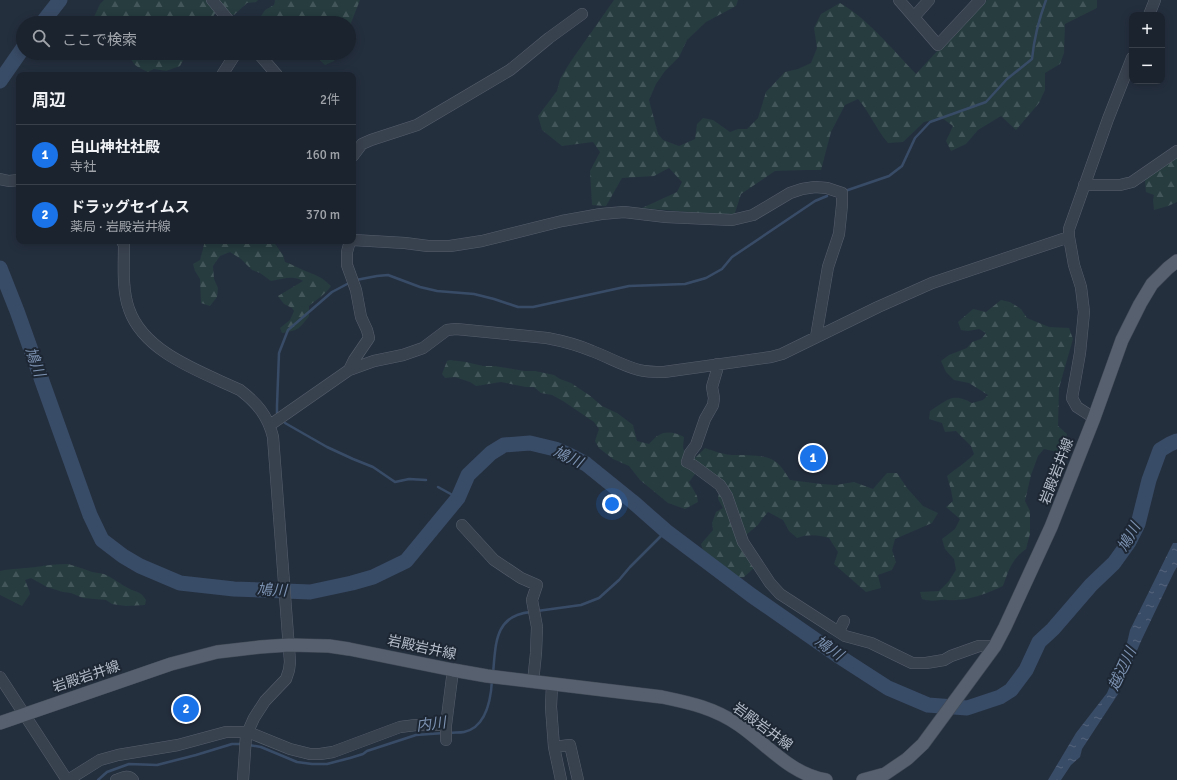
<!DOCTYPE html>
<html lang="ja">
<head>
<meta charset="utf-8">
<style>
	:root { --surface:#1b232e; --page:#242b36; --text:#f1f3f6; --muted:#a0a4aa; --line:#39404a; --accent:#1a73e8 }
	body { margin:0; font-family:Signika,"Noto Sans JP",sans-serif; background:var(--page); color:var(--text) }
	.controls { position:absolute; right:12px; top:12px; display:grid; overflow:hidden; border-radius:8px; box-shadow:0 2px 10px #0003 }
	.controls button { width:36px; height:36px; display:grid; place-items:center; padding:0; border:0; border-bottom:1px solid var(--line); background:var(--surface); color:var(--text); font:20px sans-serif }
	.you { position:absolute; left:612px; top:504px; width:14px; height:14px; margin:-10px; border:3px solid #fff; border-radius:50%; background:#1a73e8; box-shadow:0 0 0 6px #1a73e833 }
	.badge { display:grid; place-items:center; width:26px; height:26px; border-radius:50%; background:var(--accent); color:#fff; font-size:13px; font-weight:700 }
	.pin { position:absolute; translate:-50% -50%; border:2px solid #fff; box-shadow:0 1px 4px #0006 }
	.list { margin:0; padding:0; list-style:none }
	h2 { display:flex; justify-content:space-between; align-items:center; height:52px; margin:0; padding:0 16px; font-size:17px }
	h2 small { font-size:13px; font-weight:400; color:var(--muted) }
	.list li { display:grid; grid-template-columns:26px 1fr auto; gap:12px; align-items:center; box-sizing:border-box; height:60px; padding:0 16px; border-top:1px solid var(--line) }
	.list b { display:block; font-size:15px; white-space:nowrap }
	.list p { margin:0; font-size:13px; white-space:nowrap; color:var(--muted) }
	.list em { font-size:13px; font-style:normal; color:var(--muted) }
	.icon { flex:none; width:22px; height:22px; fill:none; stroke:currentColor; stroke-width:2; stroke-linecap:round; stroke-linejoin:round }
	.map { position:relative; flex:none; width:1177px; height:780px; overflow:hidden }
	.search { position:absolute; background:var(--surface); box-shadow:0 2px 10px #0003; left:16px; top:16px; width:340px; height:44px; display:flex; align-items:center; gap:10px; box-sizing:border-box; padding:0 14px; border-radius:22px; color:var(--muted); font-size:15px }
	.panel { position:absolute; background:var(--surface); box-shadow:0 2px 10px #0003; left:16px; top:72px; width:340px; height:172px; border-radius:8px }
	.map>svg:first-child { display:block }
	.forest { fill:url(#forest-firs) }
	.water { fill:url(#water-ripples) }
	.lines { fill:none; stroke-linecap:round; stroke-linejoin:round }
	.stream { stroke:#394c67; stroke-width:2.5 }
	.river { stroke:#394c67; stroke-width:15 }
	.minor-casing { stroke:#565f6c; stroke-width:12 }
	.major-casing { stroke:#414a57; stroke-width:14 }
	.minor { stroke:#38414e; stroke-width:11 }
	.major { stroke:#56606e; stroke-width:13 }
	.labels { text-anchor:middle; stroke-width:4; stroke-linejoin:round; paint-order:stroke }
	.street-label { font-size:14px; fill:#b4bcc9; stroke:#1d2633 }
	.water-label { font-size:15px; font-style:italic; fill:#7c92b1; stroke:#1d2633 }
</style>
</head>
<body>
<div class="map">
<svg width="1177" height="780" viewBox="0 0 1177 780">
	<defs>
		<pattern id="forest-firs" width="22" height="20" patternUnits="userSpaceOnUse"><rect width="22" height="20" fill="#263c3f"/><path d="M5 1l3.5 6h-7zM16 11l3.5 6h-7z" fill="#435659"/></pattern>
		<pattern id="water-ripples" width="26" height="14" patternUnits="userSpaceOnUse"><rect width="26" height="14" fill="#394c67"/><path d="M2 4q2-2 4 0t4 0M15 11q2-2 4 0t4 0" fill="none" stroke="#53647b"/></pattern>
	</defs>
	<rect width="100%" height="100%" fill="#242f3e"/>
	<!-- forest -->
	<path class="forest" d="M104 0H258L256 2 247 3 234 15 216 12 210 21 198 23H95L93 19 100 4Z
		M275 0H360L349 28V23H278L265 21 261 16 265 10 274 5Z
		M614 0H738L736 6 706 22 687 40 679 57 665 71 656 84 649 100 658 134 663 140 679 146 695 139 697 124 703 118 713 120 730 132 738 129H747L758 118 766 92 785 72 798 69 811 63 817 48 814 28 821 14 840 3C868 19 894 51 916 74L966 20 987 0H1097V8L1065 24 1064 53 1060 64 1045 73V90L1039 103 1016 130 1001 116 978 130 966 144 951 151 946 141 953 126 942 118 924 122 903 142 888 143C876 129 870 113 858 99L845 105 831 132 821 170H805L775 171 741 194 734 216 642 208 677 192 682 182 669 168 654 176 622 178 606 206 592 205 590 171 600 152 593 142 562 146 542 130 538 116 557 91 560 79 571 61Z
		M129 53H187L180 66 166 71 154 69 148 72C137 67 132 65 129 53Z
		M312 53H339L334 61 325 65Z
		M1177 155V202L1168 206 1154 210 1153 200 1154 195 1146 192 1145 181 1150 174Z
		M205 241H273L283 255 285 262C292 264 296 267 303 270 315 275 321 276 331 286 326 294 317 299 309 306V316C298 330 299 330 282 333L280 328 290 320 294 311 292 308 284 304 278 296 303 281C294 275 282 279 271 281L260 273 252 270 241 259 230 252 220 256 213 266 214 279 218 288 217 297 210 306 201 303 200 279 195 271 193 264 200 260Z
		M1001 300 1010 302 1021 309 1027 318 1049 327 1069 328 1073 339 1059 388 1058 426 1067 434 1063 450 1057 452 1044 449 1038 456 1031 475 1025 501 1030 511V534L1026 549C1012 559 1009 569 1003 586 988 593 973 599 956 600 950 601 945 599 940 600 933 601 929 601 922 599L920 592 939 591 949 581 956 570 954 559 945 549 942 539 955 529 960 519 946 507 953 501 951 490 947 476C956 468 966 463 974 454L971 446 956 431 945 432 942 423 929 419 930 411C948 400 952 392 972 403L983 400 988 395 969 383 954 380 946 372 941 361 949 355 967 348 972 342 981 339 986 333 979 329 968 331 961 330 958 322 973 309 986 312Z
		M450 360 466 362 483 366H494L525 371H535L554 375 560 379 571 383 589 395 602 406 617 413 633 425 637 441 649 444C652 441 655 437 659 435 666 430 677 433 684 437L683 447 685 455 695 458 705 448C714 451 724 455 733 455 742 455 763 455 771 459 780 463 785 472 790 480L821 484 836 485 854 482 873 489 887 473H897L907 488 923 506 938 513 932 523 895 539 892 550 896 562 892 570 878 575 881 588 866 592 834 564 838 552 829 538C818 535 808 534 797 538L789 531 783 520 768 512 762 519 758 525 747 534 742 545 754 568 744 577 735 578 713 562 704 553 701 544 713 530 712 523 716 512 723 508 718 499 719 492 706 470 695 474 689 482 697 496 698 502 685 509 668 503 640 480 629 466 613 459 599 448 595 441 599 429 594 422 563 401 552 395 541 393 534 387H526L501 382 476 386 470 382 455 377 445 378 442 374 447 361Z
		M68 564C76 566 84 569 92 572 96 573 100 573 104 574 113 578 120 584 128 588 136 593 140 590 146 600L145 605 126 606 112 604 106 600 83 598 71 593 63 592 47 587 31 578 25 580 29 590 30 594 22 606 0 595V571C12 568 24 569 36 567 47 565 57 564 68 564Z"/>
	<!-- water -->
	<path class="water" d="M1173 543H1177V567L1174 572 1142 639 1118 694 1082 749 1080 757 1071 765 1061 780H1048L1076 733 1107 693 1125 652 1130 630Z"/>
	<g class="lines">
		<!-- stream -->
		<path class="stream" d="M845 191 889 176 902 166 915 138 930 122 986 102 1007 79 1032 59C1034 39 1039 19 1046 0
			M356 280 377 276 388 275 420 287 437 291 474 294 494 299 518 307H533L629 286 685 284 706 278 722 269 732 257 815 201 827 196
			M277 413V405L279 353 288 330 332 292 349 283
			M285 423 327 447 353 459 373 467 395 482 409 479 426 480
			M438 487 458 498
			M537 611 581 605 599 598 619 580 630 567 666 531
			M493 673C496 644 494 616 530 612
			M449 733C454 732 459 733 464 732 487 727 491 699 492 680
			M249 745 261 747 297 762 312 764H327L350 758 363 754 367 751 416 735 444 733
			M98 780 107 772 129 764 157 765 196 755 232 744H242"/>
		<!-- river -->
		<path class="river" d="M42 23 60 0
			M0 81 23 48
			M0 268 17 311 90 515 102 540 123 556 140 566 180 583 234 589 310 592 352 583 373 577 406 561 458 498 468 475 491 453 504 445 530 443 555 449 569 455 586 464 633 502 666 531 751 595 840 657 888 688 928 705 967 708 1000 697 1011 690 1026 670 1039 642 1053 629 1091 585 1114 563 1129 542 1138 524 1149 480 1160 450 1170 444 1177 441"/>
		<!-- minor casing -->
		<g class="minor-casing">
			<path id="minor" d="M212 0 231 23
				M899 0 938 45 980 0
				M1149 15 1155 0
				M914 17 929 0
				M258 53 277 75
				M222 75 236 53
				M353 156 362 144 371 140 417 125 510 70 549 38 582 14
				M0 179 9 181 19 180
				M1084 185H1120L1132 182 1177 151
				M353 240 405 243 428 246H450L482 241 562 221 601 214 624 212 666 217 732 220 753 215 790 193 802 189 815 187 827 188 842 193V205L839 234 828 267 816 337
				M122 241 124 245C124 266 122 290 129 309 144 353 202 372 240 390 257 403 268 416 273 437L290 662 289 670 286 679 265 701 254 718 246 736 243 780
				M717 364V370L712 387 714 398 713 405 705 419 696 445 690 453 687 462 693 465 720 485 727 496 743 542 770 583 780 594 831 627 845 636 871 643 912 663H926L944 660 951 656 979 646H995
				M349 370 354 360 369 338 367 330 361 317 356 290 347 265V252L350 241
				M1094 418 1077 407 1072 398 1080 353 1084 312 1081 287 1074 265 1069 237V229L1108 119 1132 58
				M270 425 349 370 374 361 403 355 423 348 447 330 456 329 547 338C563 341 578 345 592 351 608 357 623 366 639 370 647 372 656 372 664 372L771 357 782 354 878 307 932 283 1069 237
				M462 525 483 548 494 560 521 578 537 585 532 600 537 627 536 653 533 682
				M839 631 844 621
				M0 677 67 780
				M552 684 551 707 554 747 561 780
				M446 725V740
				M554 747 570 745 578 780
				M68 780 100 760 118 755 178 745 226 732H248L290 749 310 754H320L333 752 400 727 416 725H446L453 670
				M116 780C122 778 128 774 133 780"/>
		</g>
		<!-- major casing -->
		<g class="major-casing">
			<path id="major" d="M0 723 171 664 217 652 260 647 289 645 329 646 349 649 453 670 487 676 662 697C691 703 714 708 739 725 768 745 790 774 826 780
				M863 780 885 774 907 759 923 744 995 646 1005 627 1051 527 1094 418 1122 340 1140 304 1152 284 1168 268 1177 261"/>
		</g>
		<!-- minor -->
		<use href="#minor" class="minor"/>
		<!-- major -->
		<use href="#major" class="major"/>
	</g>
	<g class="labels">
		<!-- street labels -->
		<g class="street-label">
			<text transform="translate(1056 471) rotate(-69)" y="5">岩殿岩井線</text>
			<text transform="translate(422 647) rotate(12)" y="5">岩殿岩井線</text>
			<text transform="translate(86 676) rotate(-19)" y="5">岩殿岩井線</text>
			<text transform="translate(763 726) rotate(36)" y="5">岩殿岩井線</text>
		</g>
		<!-- water labels -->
		<g class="water-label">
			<text transform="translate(35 362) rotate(69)" y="5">鳩川</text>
			<text transform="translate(568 457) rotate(25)" y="5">鳩川</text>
			<text transform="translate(1129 537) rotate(-61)" y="5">鳩川</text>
			<text transform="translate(272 590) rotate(2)" y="5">鳩川</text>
			<text transform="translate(829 648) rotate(34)" y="5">鳩川</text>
			<text transform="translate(1122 669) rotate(-65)" y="5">越辺川</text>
			<text transform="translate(431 724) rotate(-7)" y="5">内川</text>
		</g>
	</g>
</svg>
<div class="controls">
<button>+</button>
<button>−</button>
</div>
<div class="you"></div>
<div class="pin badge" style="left:813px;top:458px">1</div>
<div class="pin badge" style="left:186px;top:709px">2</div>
<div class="search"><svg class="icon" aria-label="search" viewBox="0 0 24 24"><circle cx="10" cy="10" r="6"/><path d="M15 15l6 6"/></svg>ここで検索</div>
<section class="panel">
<h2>周辺<small>2件</small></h2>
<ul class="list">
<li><span class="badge">1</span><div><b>白山神社社殿</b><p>寺社</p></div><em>160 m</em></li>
<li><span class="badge">2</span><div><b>ドラッグセイムス</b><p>薬局 · 岩殿岩井線</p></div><em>370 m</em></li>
</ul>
</section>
</div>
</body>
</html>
